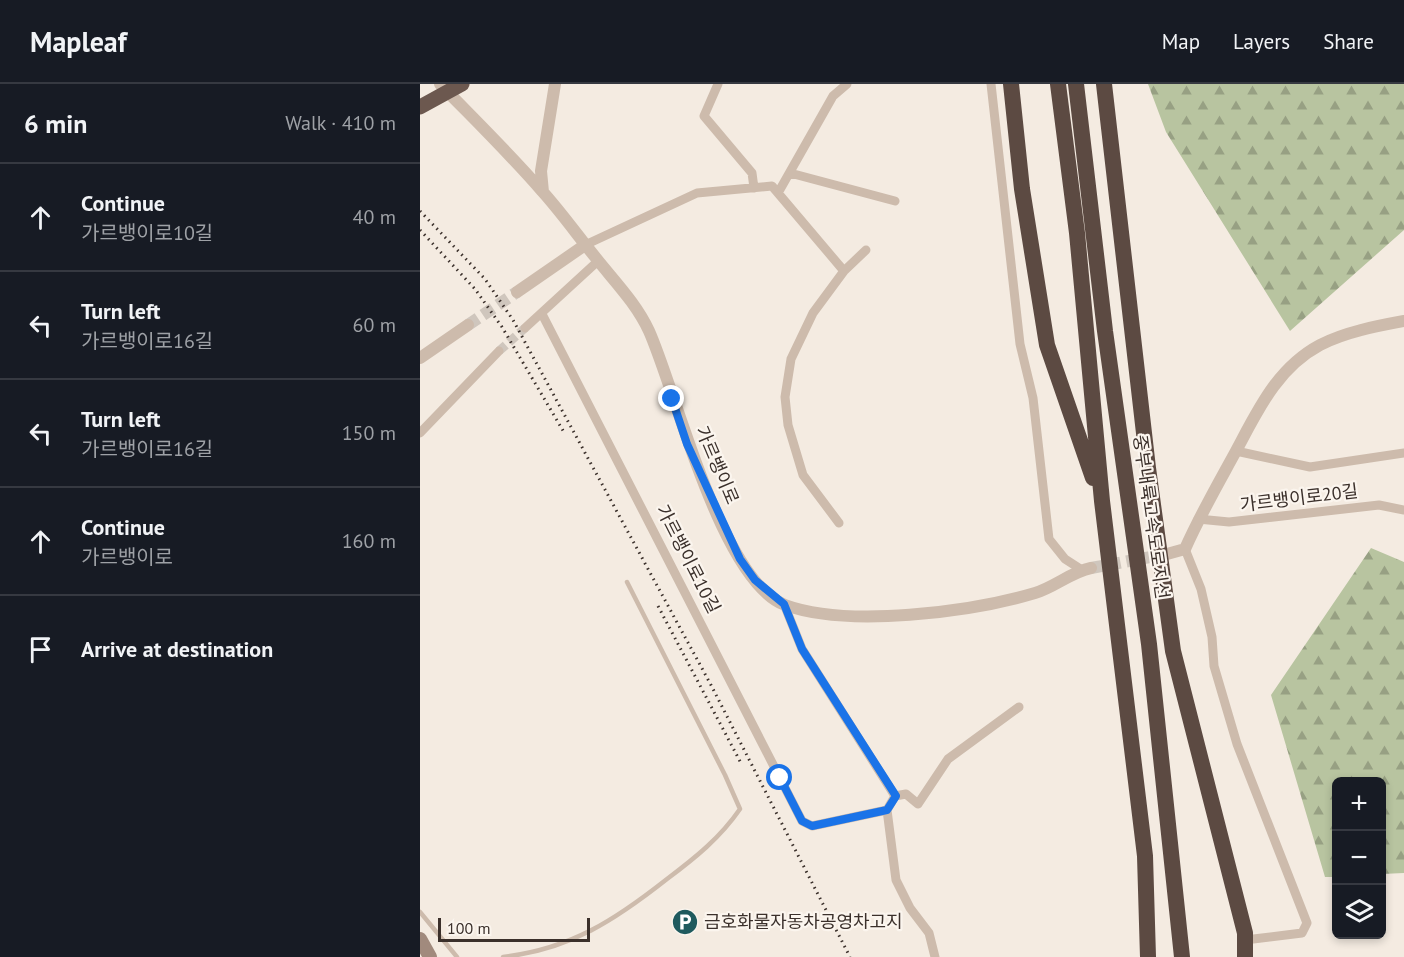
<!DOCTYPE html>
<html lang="en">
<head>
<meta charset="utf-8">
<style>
	:root { --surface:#171b24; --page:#242831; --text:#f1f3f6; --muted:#9ea1a6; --line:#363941 }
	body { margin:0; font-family:"PT Sans","Noto Sans KR",sans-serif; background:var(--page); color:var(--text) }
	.controls { position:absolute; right:18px; bottom:18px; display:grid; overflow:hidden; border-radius:9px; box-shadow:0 3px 9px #0003 }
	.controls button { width:54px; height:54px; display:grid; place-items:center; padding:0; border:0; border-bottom:2px solid var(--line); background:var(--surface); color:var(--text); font:30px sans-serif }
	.scale { position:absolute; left:18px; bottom:15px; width:152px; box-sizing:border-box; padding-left:6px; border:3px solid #3b302b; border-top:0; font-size:16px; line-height:21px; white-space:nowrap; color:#3b302b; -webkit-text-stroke:4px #fbf5ee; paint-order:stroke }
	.stop { position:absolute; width:18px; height:18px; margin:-14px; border:4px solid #1a73e8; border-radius:50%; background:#fff }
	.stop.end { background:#1a73e8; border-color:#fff; box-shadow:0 2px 6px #0008 }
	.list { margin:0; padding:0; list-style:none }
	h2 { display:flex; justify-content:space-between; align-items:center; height:78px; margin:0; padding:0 24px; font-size:26px }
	h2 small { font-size:20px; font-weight:400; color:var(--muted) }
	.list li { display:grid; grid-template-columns:39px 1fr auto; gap:18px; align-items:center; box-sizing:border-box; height:108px; padding:0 24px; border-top:2px solid var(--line) }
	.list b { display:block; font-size:22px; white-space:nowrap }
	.list p { margin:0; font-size:20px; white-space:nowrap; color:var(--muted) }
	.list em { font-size:20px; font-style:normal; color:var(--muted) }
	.icon { flex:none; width:33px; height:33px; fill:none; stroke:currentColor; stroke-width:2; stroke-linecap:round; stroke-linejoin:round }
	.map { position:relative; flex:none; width:984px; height:873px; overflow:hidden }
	header { display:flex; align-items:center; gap:36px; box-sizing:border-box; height:84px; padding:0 30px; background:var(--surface); border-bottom:2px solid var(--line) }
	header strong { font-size:28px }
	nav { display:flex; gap:33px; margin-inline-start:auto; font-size:21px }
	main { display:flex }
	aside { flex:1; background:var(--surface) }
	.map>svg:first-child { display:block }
	.forest { fill:url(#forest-firs) }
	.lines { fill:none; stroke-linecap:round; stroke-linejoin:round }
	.minor-tunnel { stroke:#cfc6bd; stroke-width:9; stroke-dasharray:9 4.5; stroke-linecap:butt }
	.tertiary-tunnel { stroke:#cfc6bd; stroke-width:12; stroke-dasharray:12 6; stroke-linecap:butt }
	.service { stroke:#cdbbac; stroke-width:4.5 }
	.minor { stroke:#cdbbac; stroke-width:9 }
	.tertiary { stroke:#cdbbac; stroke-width:12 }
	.secondary { stroke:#a18a7d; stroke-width:14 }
	.trunk { stroke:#6c584f; stroke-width:15 }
	.motorway { stroke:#5c4a42; stroke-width:16 }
	.rail { stroke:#3b302b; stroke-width:3; stroke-dasharray:1.5 4.5; stroke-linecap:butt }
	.route { stroke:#1a73e8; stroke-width:8 }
	.labels { text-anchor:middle; stroke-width:4.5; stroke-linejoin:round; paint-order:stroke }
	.street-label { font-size:18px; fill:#3b302b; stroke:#fbf5ee }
	.poi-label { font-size:18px; fill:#3b302b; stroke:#fbf5ee; text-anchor:start }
</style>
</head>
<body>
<header>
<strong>Mapleaf</strong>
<nav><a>Map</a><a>Layers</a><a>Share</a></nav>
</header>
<main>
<aside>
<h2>6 min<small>Walk · 410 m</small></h2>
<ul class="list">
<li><svg class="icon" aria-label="ahead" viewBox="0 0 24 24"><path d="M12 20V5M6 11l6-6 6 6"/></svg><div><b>Continue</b><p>가르뱅이로10길</p></div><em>40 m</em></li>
<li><svg class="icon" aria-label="left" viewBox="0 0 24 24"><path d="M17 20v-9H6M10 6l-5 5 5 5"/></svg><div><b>Turn left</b><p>가르뱅이로16길</p></div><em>60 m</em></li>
<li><svg class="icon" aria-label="left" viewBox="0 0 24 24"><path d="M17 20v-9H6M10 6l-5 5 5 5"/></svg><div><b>Turn left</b><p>가르뱅이로16길</p></div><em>150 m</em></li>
<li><svg class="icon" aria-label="ahead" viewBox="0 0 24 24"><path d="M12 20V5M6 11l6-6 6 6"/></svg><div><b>Continue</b><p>가르뱅이로</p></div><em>160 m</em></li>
<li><svg class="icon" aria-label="arrive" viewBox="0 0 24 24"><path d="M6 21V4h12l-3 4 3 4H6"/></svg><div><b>Arrive at destination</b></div></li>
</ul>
</aside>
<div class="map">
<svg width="984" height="873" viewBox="0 0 984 873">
	<defs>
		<pattern id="forest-firs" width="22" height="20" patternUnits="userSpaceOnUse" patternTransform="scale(1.5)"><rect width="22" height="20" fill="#b8c4a0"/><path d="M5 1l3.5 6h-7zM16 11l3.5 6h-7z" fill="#97a083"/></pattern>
	</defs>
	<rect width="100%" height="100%" fill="#f4ebe1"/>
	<!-- forest -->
	<path class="forest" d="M728 0H984V146L870 247 746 48Z
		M951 464 984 478V789L962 790V698H916V793H905L851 611Z"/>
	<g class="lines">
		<!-- minor-tunnel -->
		<path class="minor-tunnel" d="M79 267 105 244"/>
		<!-- tertiary-tunnel -->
		<path class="tertiary-tunnel" d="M48 241 97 208
			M671 484 747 470"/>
		<!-- service -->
		<path class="service" d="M0 828 37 873
			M83 873C151 865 195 836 247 795 275 774 300 754 320 725L305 691 207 498"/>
		<!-- minor -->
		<path class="minor" d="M298 0 284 32 332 89 334 104
			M571 0 600 260 613 314 629 455 645 475 662 486
			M370 89 475 117
			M358 109 413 12 427 0
			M165 161 277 109 352 102 424 187
			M122 230 382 737 392 742 467 726 475 712 382 565 364 520
			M105 244 178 177
			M0 349 79 267
			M816 367 890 383 984 369
			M778 435 809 438 959 421 984 426
			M419 439 383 391 368 341 365 313 371 275 393 229 424 187 446 166
			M765 465 781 505 792 553 794 582 817 660 887 839 882 849 825 856
			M475 712 486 710 498 720 528 675 599 623
			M467 726 476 796 490 824 509 849 515 873"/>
		<!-- tertiary -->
		<path class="tertiary" d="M20 0C54 35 90 70 122 107 141 128 158 152 176 174 195 198 216 219 229 247 256 307 301 497 365 521 428 544 551 528 615 509 635 503 651 488 671 484
			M123 108 121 87 135 0
			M97 208 165 161
			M0 274 48 241
			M747 470 765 465C780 431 798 400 816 367 838 326 857 284 900 261 925 248 957 242 984 237"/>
		<!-- secondary -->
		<path class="secondary" d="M0 855 10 873"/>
		<!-- trunk -->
		<path class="trunk" d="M0 23 42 0"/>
		<!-- motorway -->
		<path class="motorway" d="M591 0 602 105 627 261 673 394
			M638 0 657 149 682 417 725 772 728 873
			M656 0 685 247 729 560 762 873
			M684 0 728 384 753 567 825 849V873"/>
		<!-- rail -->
		<path class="rail" d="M0 127 65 195 93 236 291 601 430 873
			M0 146 55 205 82 243 145 350
			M238 522 322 681"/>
	</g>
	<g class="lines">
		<!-- route -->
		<path class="route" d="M252 315 267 360 320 475 335 496 364 520 382 565 476 712 467 726 392 742 382 737 360 694"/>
	</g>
	<!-- icons -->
	<defs>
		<g id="parking-disc" transform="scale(1.35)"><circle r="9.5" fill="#1f5a5e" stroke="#fbf5ee"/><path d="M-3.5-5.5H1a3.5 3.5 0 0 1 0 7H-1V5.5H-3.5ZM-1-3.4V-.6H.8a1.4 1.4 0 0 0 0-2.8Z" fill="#fff"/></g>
	</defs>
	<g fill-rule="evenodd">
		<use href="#parking-disc" x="265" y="838"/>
	</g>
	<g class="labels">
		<!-- street labels -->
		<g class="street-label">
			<text transform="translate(297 381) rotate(67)" y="6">가르뱅이로</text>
			<text transform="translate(879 414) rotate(-7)" y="6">가르뱅이로20길</text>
			<text transform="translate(731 433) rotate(82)" y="6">중부내륙고속도로지선</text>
			<text transform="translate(268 475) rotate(63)" y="6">가르뱅이로10길</text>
		</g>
		<!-- poi labels -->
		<g class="poi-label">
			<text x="284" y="844">금호화물자동차공영차고지</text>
		</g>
	</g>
</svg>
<div class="controls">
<button>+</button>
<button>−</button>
<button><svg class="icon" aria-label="layers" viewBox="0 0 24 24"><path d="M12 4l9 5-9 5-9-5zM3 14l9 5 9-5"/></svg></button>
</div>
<div class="scale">100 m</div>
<div class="stop" style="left:360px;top:694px"></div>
<div class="stop end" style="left:252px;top:315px"></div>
</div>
</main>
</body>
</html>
